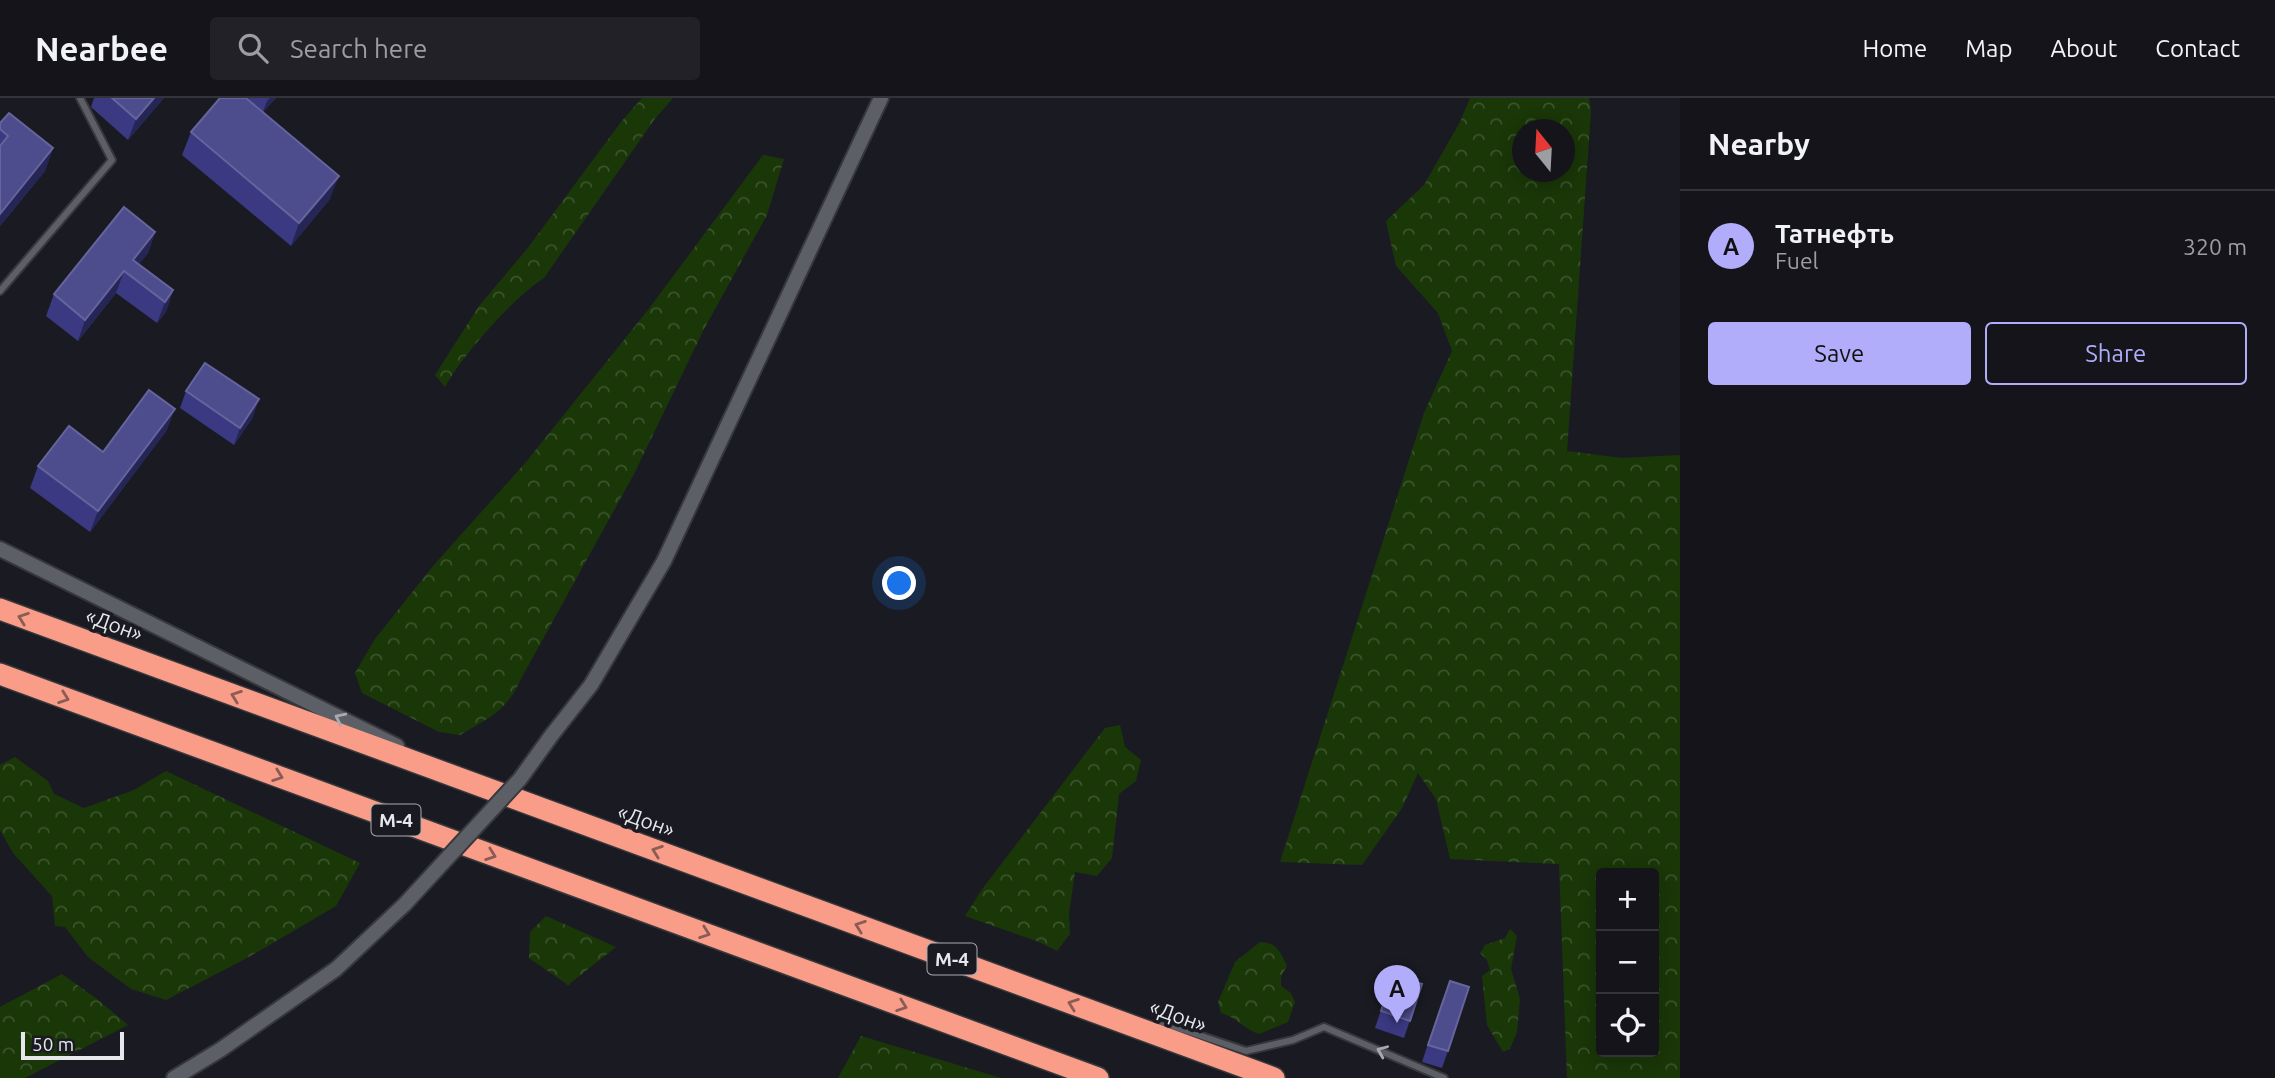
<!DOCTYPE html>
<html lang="en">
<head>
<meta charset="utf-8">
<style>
	:root { --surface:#14141a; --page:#212127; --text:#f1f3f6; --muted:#9d9ea2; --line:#333339; --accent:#b1adfa }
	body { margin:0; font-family:Ubuntu,sans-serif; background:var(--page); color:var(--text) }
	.controls { position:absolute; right:21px; bottom:21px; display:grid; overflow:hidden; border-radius:7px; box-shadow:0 4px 18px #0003 }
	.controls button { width:63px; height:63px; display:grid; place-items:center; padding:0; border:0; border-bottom:2px solid var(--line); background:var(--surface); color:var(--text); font:35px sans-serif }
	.compass { position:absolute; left:1512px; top:21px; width:63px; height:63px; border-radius:50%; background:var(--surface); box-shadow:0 4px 18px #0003; rotate:342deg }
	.scale { position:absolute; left:21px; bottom:18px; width:103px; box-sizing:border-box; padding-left:7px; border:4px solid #e7e8ec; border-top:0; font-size:19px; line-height:24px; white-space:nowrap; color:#e7e8ec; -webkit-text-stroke:5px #1a1b22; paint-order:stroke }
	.you { position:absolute; left:900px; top:486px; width:24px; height:24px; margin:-18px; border:5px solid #fff; border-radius:50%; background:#1a73e8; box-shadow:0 0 0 10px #1a73e833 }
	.badge { display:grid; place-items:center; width:46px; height:46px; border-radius:50%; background:var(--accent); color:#111; font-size:23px; font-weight:700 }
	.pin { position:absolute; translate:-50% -58px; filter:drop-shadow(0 2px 4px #0008) }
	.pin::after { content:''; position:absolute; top:37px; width:24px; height:21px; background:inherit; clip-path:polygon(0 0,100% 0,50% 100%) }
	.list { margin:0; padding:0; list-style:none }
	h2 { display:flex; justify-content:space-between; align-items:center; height:91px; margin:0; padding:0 28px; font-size:30px }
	h2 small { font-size:23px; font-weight:400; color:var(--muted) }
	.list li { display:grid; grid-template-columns:46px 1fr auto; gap:21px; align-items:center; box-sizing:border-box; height:112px; padding:0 28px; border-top:2px solid var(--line) }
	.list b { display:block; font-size:26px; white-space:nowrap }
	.list p { margin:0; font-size:23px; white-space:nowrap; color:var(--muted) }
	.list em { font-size:23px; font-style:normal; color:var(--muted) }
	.actions { display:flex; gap:14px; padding:21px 28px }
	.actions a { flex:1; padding:16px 0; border:2px solid var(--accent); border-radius:7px; text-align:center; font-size:24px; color:var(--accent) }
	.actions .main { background:var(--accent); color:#111 }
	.icon { flex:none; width:38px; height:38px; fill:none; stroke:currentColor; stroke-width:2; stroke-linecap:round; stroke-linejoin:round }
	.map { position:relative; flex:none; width:1680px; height:980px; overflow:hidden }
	header { display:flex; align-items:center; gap:42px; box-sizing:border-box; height:98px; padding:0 35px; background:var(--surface); border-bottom:2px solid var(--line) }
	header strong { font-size:33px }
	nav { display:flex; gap:38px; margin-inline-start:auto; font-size:24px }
	.search { width:490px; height:63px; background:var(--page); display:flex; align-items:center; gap:18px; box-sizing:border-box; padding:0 24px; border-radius:7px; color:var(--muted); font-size:26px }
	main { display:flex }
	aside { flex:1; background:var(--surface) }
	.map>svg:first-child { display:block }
	.forest { fill:url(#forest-crowns); fill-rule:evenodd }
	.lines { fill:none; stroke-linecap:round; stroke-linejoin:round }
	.service-casing { stroke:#38383c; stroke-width:10 }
	.tertiary-casing { stroke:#38383c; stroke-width:18 }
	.motorway-casing { stroke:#38383c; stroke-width:24 }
	.service { stroke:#5d5f66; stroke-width:6 }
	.tertiary { stroke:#5d5f66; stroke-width:14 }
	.motorway { stroke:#f99c88; stroke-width:21 }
	.tertiary-bridge-casing { stroke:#38383c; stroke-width:18; stroke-linecap:butt }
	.tertiary-bridge { stroke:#5d5f66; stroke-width:14 }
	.wall { fill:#3a3981 }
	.shaded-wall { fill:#252556 }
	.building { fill:#4d4c8d; stroke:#65649c; stroke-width:2 }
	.oneway { stroke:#8a5c55 }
	.oneway2 { stroke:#a9aab0 }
	.labels { text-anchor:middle; stroke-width:7; stroke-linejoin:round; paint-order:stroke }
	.shield { fill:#1a1b22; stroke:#aaaaaf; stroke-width:2 }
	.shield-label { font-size:19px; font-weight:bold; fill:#e7e8ec }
	.street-label { font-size:21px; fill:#e7e8ec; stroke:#1a1b22 }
</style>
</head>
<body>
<header>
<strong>Nearbee</strong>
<div class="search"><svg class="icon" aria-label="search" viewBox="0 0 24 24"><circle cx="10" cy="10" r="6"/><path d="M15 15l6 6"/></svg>Search here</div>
<nav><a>Home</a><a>Map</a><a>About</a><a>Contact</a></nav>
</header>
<main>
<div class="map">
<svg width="1680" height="980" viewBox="0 0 1680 980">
	<defs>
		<pattern id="forest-crowns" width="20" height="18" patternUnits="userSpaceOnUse" patternTransform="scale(1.75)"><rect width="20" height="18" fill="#1a3708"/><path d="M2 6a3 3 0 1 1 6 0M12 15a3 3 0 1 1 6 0" fill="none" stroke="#3b542c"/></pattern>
	</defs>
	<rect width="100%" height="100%" fill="#1a1b22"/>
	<!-- forest -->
	<path class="forest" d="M642 0H673L654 22 544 180C513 200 463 256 445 289L435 277 479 208 527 151 621 24Z
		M1470 0H1589L1591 13 1567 353 1622 360 1680 357V980H1567L1559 766 1450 761 1436 701 1418 675 1402 710 1362 767 1280 764 1424 315 1452 253 1438 215 1396 168 1386 123 1424 87 1460 24ZM1522 32H1564V74H1522ZM1601 775H1654V954H1601Z
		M763 57 784 61 767 117 704 231 634 376 522 579C507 613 490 619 460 637L439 634 362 595 355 575 375 541 433 468 526 364 648 212Z
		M1120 627 1125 649 1141 662 1136 683 1119 696 1112 760 1097 778 1075 774 1069 815 1070 836 1057 853 1039 844 965 818 983 790 1105 630Z
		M15 659 48 683 54 696 84 710 134 692 166 673 360 765 336 808 247 860 166 902 131 891 88 859 65 829 55 828 52 798 13 755 0 732V667Z
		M546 818 616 849 568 887 529 860 530 834Z
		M1510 831 1517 838 1511 871 1520 901 1517 934 1510 951 1503 954 1487 927 1482 878 1490 872 1487 862 1480 855 1485 847 1505 840Z
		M1260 844C1277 844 1280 854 1287 868L1281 878V888L1291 895 1295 904 1288 924 1259 936C1244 931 1236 919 1221 915L1218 904 1235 864Z
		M62 876 97 901 128 927 25 980H0V909Z
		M861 938 1001 980H838Z"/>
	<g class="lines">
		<!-- service casing -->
		<g class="service-casing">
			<path id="service" d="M0 193 112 62 80 0
				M1154 928 1169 927 1246 953 1293 942 1324 929 1444 980"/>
		</g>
		<!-- tertiary casing -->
		<g class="tertiary-casing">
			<path id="tertiary" d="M0 451 397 648
				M551 638 591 587 664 463 881 0
				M174 980 220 952 336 871 405 806"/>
		</g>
		<!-- motorway casing -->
		<g class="motorway-casing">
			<path id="motorway" d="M0 511 1274 980
				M0 576 1098 980"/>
		</g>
		<!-- service -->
		<use href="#service" class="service"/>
		<!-- tertiary -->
		<use href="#tertiary" class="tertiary"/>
		<!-- motorway -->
		<use href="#motorway" class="motorway"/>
		<!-- tertiary-bridge casing -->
		<g class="tertiary-bridge-casing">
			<path id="tertiary-bridge" d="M405 806 520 681 551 638"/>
		</g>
		<!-- tertiary-bridge -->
		<use href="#tertiary-bridge" class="tertiary-bridge"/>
	</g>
	<!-- wall -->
	<path class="wall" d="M94 0H164L128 42 91 9Z
		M248 0H276L263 14Z
		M0 25 53 50 45 73 0 128Z
		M191 34 330 101 291 148 182 57Z
		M155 134 148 155 139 166 173 192 166 214 157 225 116 195 78 243 46 218 54 196Z
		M186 293 253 319 234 347 180 310Z
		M167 332 90 434 30 390 38 368 103 354Z
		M1422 886 1404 940 1375 930 1387 894Z
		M1443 900 1448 953 1442 970 1422 964Z"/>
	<!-- shaded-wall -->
	<path class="shaded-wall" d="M154 0H164L128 42 136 21Z
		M270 0H276L263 14 267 3Z
		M53 50 45 73 0 128V116Z
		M339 78 330 101 291 148 299 125Z
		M155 134 148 155 130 177 133 162Z
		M124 173 116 195 78 243 85 222Z
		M173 192 166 214 157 225 165 204Z
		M259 301 253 319 234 347 240 330Z
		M175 311 167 332 90 434 98 413Z"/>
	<!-- building -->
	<path class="building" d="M112 0H154L136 21Z
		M220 0H246L339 78 299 125 191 34Z
		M9 15 53 50 0 116V48L8 38 0 31V25Z
		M124 109 155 134 133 162 173 192 165 204 124 173 85 222 54 196Z
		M205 265 259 301 240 330 186 293Z
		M149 292 175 311 98 413 38 368 69 328 103 354Z
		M1393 877 1422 886 1410 923 1381 913Z
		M1450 883 1469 889 1448 953 1428 947Z"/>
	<!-- one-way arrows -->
	<defs><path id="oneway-chevron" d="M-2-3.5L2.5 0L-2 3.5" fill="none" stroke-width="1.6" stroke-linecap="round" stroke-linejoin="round" transform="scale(1.75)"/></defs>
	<g class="oneway">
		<use href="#oneway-chevron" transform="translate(23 520) rotate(-160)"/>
		<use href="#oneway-chevron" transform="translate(236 598) rotate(-160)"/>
		<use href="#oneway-chevron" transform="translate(64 600) rotate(20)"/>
		<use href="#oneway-chevron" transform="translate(278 678) rotate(20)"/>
		<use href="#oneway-chevron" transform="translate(657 753) rotate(-160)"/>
		<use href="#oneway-chevron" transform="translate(491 757) rotate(20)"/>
		<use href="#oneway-chevron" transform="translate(860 828) rotate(-160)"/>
		<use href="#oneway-chevron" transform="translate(705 835) rotate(20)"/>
		<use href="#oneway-chevron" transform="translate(1073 906) rotate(-160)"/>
		<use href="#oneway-chevron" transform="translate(902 908) rotate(20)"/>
	</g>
	<g class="oneway2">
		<use href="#oneway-chevron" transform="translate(340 620) rotate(-154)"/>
		<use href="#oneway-chevron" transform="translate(1382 953) rotate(-157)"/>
	</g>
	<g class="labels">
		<!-- shield labels -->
		<g class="shield">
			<rect x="371.5" y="706.5" width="49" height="31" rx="5"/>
			<rect x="927.5" y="845.5" width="49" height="31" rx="5"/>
		</g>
		<g class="shield-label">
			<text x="396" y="729">М-4</text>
			<text x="952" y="868">М-4</text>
		</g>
		<!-- street labels -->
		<g class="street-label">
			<text transform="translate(114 527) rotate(20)" y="7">«Дон»</text>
			<text transform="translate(646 723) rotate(20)" y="7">«Дон»</text>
			<text transform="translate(1178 918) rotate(20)" y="7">«Дон»</text>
		</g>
	</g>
</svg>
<div class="controls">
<button>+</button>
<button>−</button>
<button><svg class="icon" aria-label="locate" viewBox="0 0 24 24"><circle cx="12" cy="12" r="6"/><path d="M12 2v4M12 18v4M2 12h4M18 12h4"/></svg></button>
</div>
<svg class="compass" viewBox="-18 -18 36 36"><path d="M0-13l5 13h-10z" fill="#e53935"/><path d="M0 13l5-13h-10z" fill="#9d9ea2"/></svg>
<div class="scale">50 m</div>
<div class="you"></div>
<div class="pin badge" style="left:1397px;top:925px">A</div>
</div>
<aside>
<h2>Nearby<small></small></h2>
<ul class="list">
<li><span class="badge">A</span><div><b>Татнефть</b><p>Fuel</p></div><em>320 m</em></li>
</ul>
<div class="actions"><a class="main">Save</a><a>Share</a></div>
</aside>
</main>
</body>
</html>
